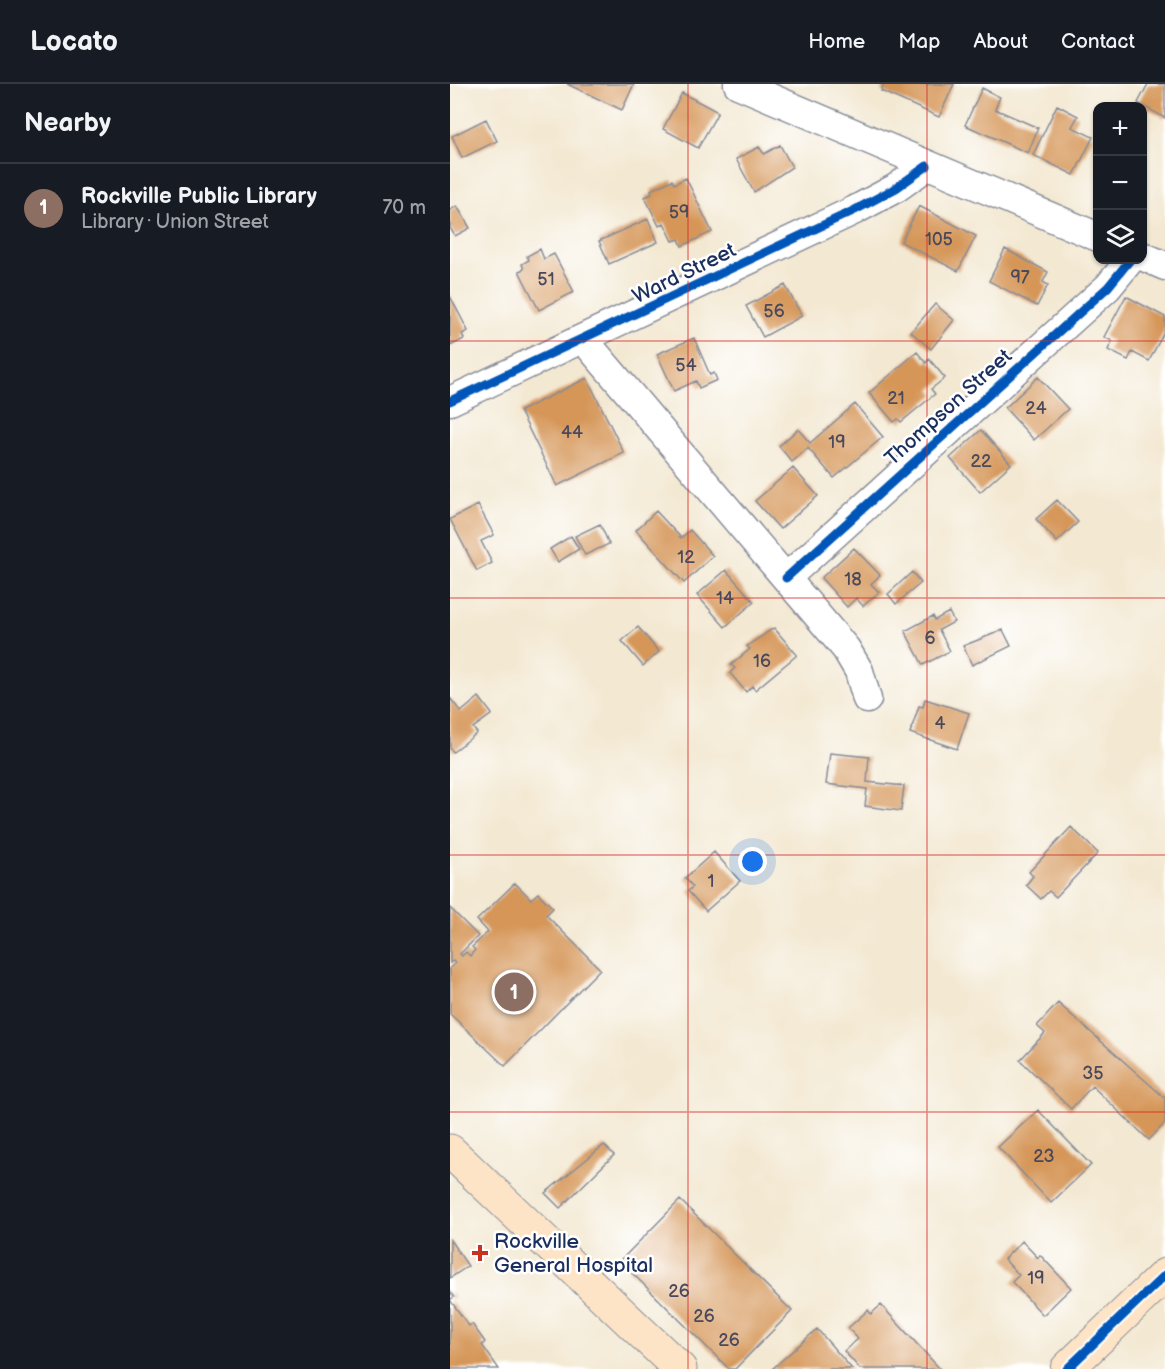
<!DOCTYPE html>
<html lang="en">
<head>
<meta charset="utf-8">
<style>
	:root { --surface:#171b24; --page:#242831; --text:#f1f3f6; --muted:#9ea1a6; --line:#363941; --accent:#c8321e }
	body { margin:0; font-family:"Balsamiq Sans",sans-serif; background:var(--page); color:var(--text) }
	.controls { position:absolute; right:18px; top:18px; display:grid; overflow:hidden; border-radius:12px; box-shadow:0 2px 4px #0004 }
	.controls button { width:54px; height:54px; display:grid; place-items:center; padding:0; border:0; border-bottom:2px solid var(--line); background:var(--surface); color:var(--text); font:30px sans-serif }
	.you { position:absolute; left:303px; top:778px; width:21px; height:21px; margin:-15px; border:4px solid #fff; border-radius:50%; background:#1a73e8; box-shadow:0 0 0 9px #1a73e833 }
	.badge { display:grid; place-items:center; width:39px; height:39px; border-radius:50%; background:var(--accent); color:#fff; font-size:20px; font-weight:700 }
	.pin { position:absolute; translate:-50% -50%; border:3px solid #fff; box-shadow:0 2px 6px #0006 }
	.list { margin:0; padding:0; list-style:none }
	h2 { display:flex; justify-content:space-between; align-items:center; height:78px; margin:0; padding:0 24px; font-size:26px }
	h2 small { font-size:20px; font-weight:400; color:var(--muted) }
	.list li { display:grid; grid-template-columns:39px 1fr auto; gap:18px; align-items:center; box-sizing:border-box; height:90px; padding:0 24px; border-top:2px solid var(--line) }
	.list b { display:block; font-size:22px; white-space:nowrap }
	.list p { margin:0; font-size:20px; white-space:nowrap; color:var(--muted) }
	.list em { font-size:20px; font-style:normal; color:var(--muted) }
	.icon { flex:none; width:33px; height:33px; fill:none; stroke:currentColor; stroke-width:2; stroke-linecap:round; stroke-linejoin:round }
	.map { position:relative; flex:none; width:715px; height:1285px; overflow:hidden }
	header { display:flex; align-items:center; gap:36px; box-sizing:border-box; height:84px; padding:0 30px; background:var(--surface); border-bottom:2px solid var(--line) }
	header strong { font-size:28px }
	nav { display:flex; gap:33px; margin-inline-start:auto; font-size:21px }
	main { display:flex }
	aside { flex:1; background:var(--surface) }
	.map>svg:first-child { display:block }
	.building { fill:#d59658 }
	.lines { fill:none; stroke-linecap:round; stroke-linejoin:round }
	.street-casing { stroke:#878c98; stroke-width:31 }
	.secondary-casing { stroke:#878c98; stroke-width:35 }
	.street { stroke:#fff; stroke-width:28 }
	.secondary { stroke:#fee4c6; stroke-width:33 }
	.cycleway-casing { stroke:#fff; stroke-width:13 }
	.cycleway { stroke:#0057b8; stroke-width:9 }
	.grid { fill:none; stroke:#d62828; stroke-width:1.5; stroke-opacity:0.55 }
	.poi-dot { fill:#c8321e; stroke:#fff; stroke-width:2 }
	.labels { text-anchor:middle; stroke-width:5; stroke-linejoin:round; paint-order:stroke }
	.number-label { font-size:18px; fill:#4a495c }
	.street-label { font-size:21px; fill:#1b2f5e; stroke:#fff }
	.poi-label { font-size:21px; fill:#1b2f5e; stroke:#fff; text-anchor:start }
</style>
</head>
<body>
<header>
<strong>Locato</strong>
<nav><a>Home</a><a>Map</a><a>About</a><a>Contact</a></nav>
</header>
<main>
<aside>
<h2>Nearby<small></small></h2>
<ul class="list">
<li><span class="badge" style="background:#8d6e63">1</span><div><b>Rockville Public Library</b><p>Library · Union Street</p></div><em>70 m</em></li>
</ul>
</aside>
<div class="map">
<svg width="715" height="1285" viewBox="0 0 715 1285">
	<rect width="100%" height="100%" fill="#fff"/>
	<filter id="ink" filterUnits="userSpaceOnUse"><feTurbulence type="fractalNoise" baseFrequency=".0167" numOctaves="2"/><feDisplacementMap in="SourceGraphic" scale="12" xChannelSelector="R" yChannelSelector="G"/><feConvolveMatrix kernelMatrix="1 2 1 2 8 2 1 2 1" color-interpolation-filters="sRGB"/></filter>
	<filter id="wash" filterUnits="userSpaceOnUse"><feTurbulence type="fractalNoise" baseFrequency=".008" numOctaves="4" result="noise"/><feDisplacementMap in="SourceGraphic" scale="24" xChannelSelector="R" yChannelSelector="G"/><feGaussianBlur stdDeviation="1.35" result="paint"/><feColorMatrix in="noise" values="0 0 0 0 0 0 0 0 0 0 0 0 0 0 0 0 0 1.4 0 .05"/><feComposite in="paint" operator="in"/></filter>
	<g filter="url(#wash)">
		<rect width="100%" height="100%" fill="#f3e8d1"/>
		<g id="blocks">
			<!-- building -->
			<path class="building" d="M117 0H184L172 26Z
				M434 0H504L489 33 431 7Z
				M698 0H715V34L688 19Z
				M532 4 550 13 545 25 588 44 578 69 515 41Z
				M232 9 268 28 248 64 213 45Z
				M607 21 628 32 622 43 643 53 624 91 583 71Z
				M36 35 47 57 12 74 2 52Z
				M330 61 342 83 304 108 286 75 309 63 314 70Z
				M236 94 262 148 232 162 229 155 223 157 214 139 209 142 195 113 202 110 201 106 222 96 224 100Z
				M7 122 20 144 5 152 0 144V126Z
				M469 122 526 152 508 187 451 158Z
				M198 135 208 158 159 180 149 157Z
				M90 165 94 175 104 170 124 208 89 226 69 187 74 185 72 180 79 176 77 172Z
				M555 165 598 188 593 198 598 201 587 222 539 197Z
				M335 201 352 232 313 253 296 222Z
				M0 212 18 247 12 250 14 255 0 262Z
				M676 212 715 233V246L699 277 682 268 678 276 658 266 662 257 654 253Z
				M485 220 504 236 481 265 461 248Z
				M244 254 260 291 264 289 267 296 249 304 246 297 224 307 207 270Z
				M467 268 476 279 479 275 495 294 481 305 485 310 451 338 448 335 444 338 419 309Z
				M588 293 618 325 584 356 555 324Z
				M137 294 174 369 107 402 70 327Z
				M405 320 433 353 384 394 358 364 342 378 329 362 348 345 360 359Z
				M531 346 561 380 530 408 500 374Z
				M343 384 368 412 330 445 305 417Z
				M607 416 628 438 607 458 586 435Z
				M28 421 44 451 31 457 42 479 27 487 0 435Z
				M206 427 231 454 240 446 263 472 234 499 186 446Z
				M150 440 159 460 135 471 125 452Z
				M121 452 129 465 108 478 100 465Z
				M404 464 430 491 421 500 429 508 413 522 406 514 397 523 371 494Z
				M276 486 304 518 275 543 247 511Z
				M462 488 471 499 446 520 438 510Z
				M499 528 504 538 489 546 500 567 473 581 455 547 483 532 485 536Z
				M188 543 209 568 193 582 172 557Z
				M324 544 347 571 305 606 302 602 296 608 280 589 285 584 281 581 300 565 297 562Z
				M553 546 561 562 522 581 513 562Z
				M29 613 42 630 23 644 27 649 3 668 0 664V614L11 628Z
				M475 615 519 629 507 665 460 649 469 622 473 623Z
				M380 669 419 673 417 698 454 702 451 727 415 722 417 705 376 700Z
				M621 743 648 769 606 813 599 807 591 815 576 801 583 792 579 788Z
				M264 768 290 797 256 827 238 807 243 803 235 794Z
				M65 799 81 815 88 809 103 824 96 831 150 885 55 982 0 930V884L5 879 3 877 0 879V824L28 852 10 870 12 872 16 868 20 872 25 866 22 863 38 848 27 836Z
				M608 919 715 1014V1039L699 1056 642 1002 621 1025 570 976 595 949 587 942Z
				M588 1026 641 1081 601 1119 548 1063Z
				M154 1061 164 1071 110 1124 95 1109Z
				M230 1116 342 1227 285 1285H279L170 1177Z
				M0 1156 18 1182 0 1194Z
				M572 1157 588 1174 590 1171 621 1204 593 1231 562 1198 569 1191 554 1175Z
				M0 1207 4 1213 0 1216 19 1242 22 1240 35 1258 32 1261 49 1285H0Z
				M431 1221 490 1285H410L394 1267 408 1255 398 1244 418 1226 421 1230Z
				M367 1245 402 1285H322Z"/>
		</g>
	</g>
	<g filter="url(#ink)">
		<use href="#blocks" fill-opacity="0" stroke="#878c98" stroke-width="1.5"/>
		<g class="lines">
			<!-- street casing -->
			<g class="street-casing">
				<path id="street" d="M288 0 648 153
					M692 172 715 182
					M134 256 396 565 409 587 417 615
					M0 317 405 126 446 104 477 82
					M336 494 658 203 680 176"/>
			</g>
			<!-- secondary casing -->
			<g class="secondary-casing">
				<path id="secondary" d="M0 1067 230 1285
					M617 1285 715 1191"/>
			</g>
			<!-- street -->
			<use href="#street" class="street"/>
			<!-- secondary -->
			<use href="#secondary" class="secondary"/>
			<!-- cycleway casing -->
			<g class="cycleway-casing">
				<path id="cycleway" d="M0 317 405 126 446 104 477 82
					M336 494 658 203 680 176
					M617 1285 715 1191"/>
			</g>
			<!-- cycleway -->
			<use href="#cycleway" class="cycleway"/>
		</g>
	</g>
	<!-- grid -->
	<path class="grid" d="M238 0V1285M477 0V1285M0 257H715M0 514H715M0 771H715M0 1028H715"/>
	<!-- markers -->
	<path class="poi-dot" d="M27 1160h6v6h6v6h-6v6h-6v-6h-6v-6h6z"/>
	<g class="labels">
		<!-- number labels -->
		<g class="number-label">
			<text x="229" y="134">59</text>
			<text x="489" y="161">105</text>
			<text x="570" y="199">97</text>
			<text x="96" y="201">51</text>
			<text x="324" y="233">56</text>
			<text x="236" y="287">54</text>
			<text x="446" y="320">21</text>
			<text x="586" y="330">24</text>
			<text x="122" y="354">44</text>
			<text x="387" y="364">19</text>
			<text x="531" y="383">22</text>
			<text x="236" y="479">12</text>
			<text x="403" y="501">18</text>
			<text x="275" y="520">14</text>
			<text x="480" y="560">6</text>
			<text x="312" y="583">16</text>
			<text x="490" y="645">4</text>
			<text x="261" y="803">1</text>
			<text x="643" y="995">35</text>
			<text x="594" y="1078">23</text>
			<text x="586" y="1200">19</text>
			<text x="229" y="1213">26</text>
			<text x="254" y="1238">26</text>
			<text x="279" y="1262">26</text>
		</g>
		<!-- street labels -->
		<g class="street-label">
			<text transform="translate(234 189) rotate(-26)" y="7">Ward Street</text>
			<text transform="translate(498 323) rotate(-42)" y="7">Thompson Street</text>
		</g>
		<!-- poi labels -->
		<g class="poi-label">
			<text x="44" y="1164">Rockville<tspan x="44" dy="24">General Hospital</tspan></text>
		</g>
	</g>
</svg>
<div class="controls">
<button>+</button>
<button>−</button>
<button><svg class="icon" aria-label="layers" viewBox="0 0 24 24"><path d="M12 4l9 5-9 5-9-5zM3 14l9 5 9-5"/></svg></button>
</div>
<div class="you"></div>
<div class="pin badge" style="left:64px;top:908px;background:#8d6e63">1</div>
</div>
</main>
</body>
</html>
